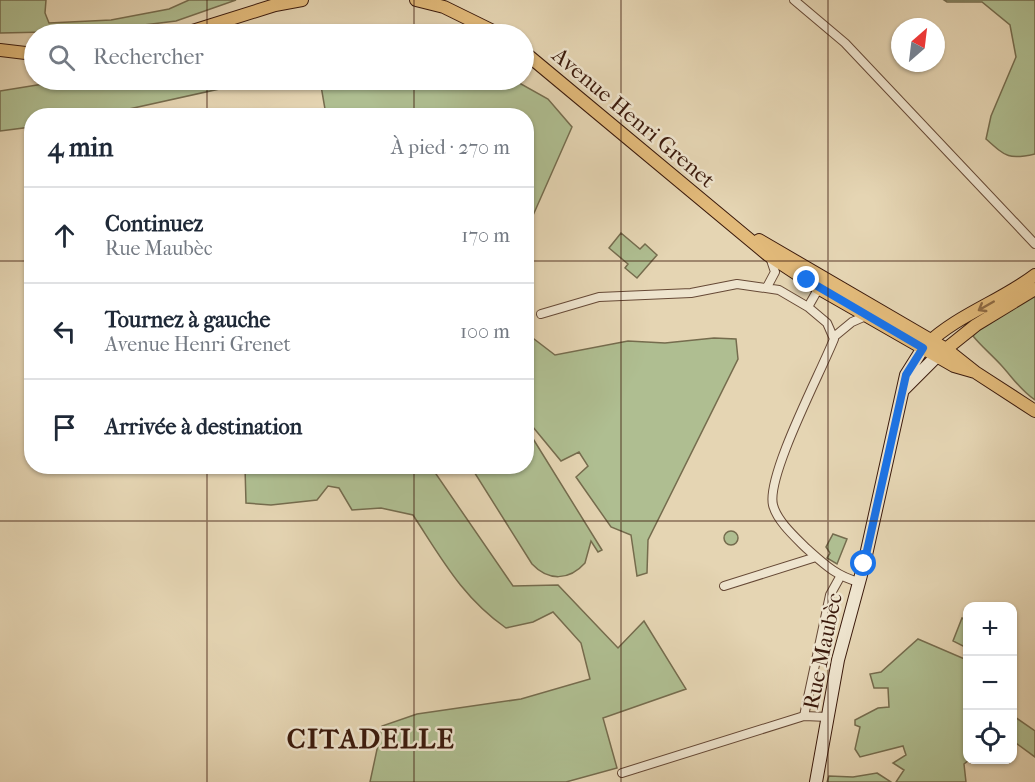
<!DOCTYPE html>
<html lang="fr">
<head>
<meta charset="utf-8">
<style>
	:root { --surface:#fff; --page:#f2f2f3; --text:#1f2937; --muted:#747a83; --line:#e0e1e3 }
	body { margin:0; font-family:"IM FELL French Canon",serif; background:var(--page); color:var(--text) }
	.controls { position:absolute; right:18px; bottom:18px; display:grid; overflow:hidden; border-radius:12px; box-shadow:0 2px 4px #0004 }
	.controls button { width:54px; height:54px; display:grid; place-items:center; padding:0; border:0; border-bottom:2px solid var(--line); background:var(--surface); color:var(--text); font:30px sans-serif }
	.compass { position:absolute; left:891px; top:18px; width:54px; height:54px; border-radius:50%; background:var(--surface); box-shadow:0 2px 4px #0004; rotate:28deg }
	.stop { position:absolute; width:18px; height:18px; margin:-14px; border:4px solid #1a73e8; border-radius:50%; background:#fff }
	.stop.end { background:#1a73e8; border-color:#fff; box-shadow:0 2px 6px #0008 }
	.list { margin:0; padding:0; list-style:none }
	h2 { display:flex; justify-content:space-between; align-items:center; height:78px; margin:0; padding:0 24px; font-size:26px }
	h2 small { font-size:20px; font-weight:400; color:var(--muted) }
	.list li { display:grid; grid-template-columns:39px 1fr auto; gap:18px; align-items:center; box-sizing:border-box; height:96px; padding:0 24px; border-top:2px solid var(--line) }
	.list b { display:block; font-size:22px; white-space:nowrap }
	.list p { margin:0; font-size:20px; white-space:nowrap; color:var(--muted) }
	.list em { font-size:20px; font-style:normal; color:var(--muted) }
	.icon { flex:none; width:33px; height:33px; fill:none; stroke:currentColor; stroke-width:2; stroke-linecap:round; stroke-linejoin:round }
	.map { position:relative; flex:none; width:1035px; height:782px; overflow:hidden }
	.search { position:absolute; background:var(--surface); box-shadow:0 2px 4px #0004; left:24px; top:24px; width:510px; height:66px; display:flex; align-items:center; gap:15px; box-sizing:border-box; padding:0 21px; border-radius:33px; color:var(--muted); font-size:22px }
	.panel { position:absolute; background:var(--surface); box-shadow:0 2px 4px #0004; left:24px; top:108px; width:510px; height:366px; border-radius:24px }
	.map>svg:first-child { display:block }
	.green { fill:#afbe91; stroke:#756c4e; stroke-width:1.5 }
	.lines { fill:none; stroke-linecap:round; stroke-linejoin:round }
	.street-casing { stroke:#664936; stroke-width:10 }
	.secondary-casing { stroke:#3b1a0c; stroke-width:14 }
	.primary-casing { stroke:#3b1a0c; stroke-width:14 }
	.street { stroke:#eee4ce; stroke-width:8 }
	.secondary { stroke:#eee4ce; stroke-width:12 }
	.primary { stroke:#e2ba7a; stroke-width:12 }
	.oneway { stroke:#8e6a43 }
	.route { stroke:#1a73e8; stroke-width:8 }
	.grid { fill:none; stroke:#3b1a0c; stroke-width:1.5; stroke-opacity:0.55 }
	.labels { text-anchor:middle; stroke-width:5; stroke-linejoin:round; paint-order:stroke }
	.street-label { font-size:22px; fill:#3b1a0c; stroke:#eee4ce }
	.district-label { font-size:28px; font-weight:bold; letter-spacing:1.5px; fill:#3b1a0c; stroke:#eee4ce }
</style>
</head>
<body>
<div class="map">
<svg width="1035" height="782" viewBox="0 0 1035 782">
	<rect width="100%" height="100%" fill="#e5d5b3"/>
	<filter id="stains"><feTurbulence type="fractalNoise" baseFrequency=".00333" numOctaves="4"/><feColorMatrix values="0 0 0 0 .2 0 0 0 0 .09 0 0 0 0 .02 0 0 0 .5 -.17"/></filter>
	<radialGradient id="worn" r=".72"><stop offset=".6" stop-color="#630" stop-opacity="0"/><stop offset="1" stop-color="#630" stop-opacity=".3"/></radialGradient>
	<!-- green -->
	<path class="green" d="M0 0H46L45 13 49 23 111 20 169 9 189 0H236L176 21 95 31 0 33Z
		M944 0H1035V154C1009 160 1006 157 986 139L991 116 1016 57 1010 25 982 2H947Z
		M352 25 415 31 424 34H295Z
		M68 80H260L102 115 32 116 31 127 0 131V91Z
		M320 80H514L548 99 572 127 527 229 526 116 326 115Z
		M621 233 640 249 645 244 657 255 637 278 625 268 628 264 609 248Z
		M1035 294V400C1020 390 1013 378 1001 365 992 355 982 347 973 336L982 326Z
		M714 338 736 339 738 359 648 540 647 573 637 576 631 535 611 527 576 477 588 466 579 452 561 461 528 421 533 402 531 383 527 376V339H534L555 355 628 341 665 343Z
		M527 429 602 550 598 552 591 541 585 563C569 581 548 581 532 564L471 467 526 466Z
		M245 467H440L436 474 513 586 558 585 618 648 644 621 686 689 603 718 617 768 566 782H370L382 726 417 714 521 699 590 679 581 643 553 612 533 622 506 628C462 597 442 559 413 515L381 508 352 510 339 488 328 486 317 500 271 505 246 503Z
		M724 538a7 7 0 1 1 14 0a7 7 0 1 1-14 0Z
		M833 534 847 539 837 564 827 558 830 553 826 547Z
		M962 618 967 620V648L953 641Z
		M918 639 967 660 969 760 964 764 966 782H896L904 770 893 763 906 755 903 746 860 757 855 749 860 727 855 725V720L878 708 889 707 888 688H874L870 674 881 672Z
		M1012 715 1035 731V757L1013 741Z
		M877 773 891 782H827L829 776 853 777Z"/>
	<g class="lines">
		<!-- street casing -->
		<g class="street-casing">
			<path id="street" d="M794 0 845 43 1035 244
				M821 284 808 307 827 323 834 339C821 372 766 476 773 505 777 521 795 537 806 548 824 564 836 576 859 582
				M767 287 775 272 770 257
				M541 314 599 297 691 293 737 284 779 290 808 307
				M835 336 852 322 868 315
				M724 586 816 557
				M804 716 830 595 840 577
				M622 773 804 716 828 717"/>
		</g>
		<!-- secondary casing -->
		<g class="secondary-casing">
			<path id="secondary" d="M904 389 937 356
				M816 782 838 660 864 564 906 375 923 348"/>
		</g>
		<!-- primary casing -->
		<g class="primary-casing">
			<path id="primary" d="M416 0 444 7 499 34
				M183 34 275 5 302 0
				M0 50 34 54
				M524 52 768 255 818 288 954 366 975 372
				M759 240 946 349 975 372 1035 411
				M926 345C957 315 1001 301 1035 275
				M941 353 976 325 1035 289"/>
		</g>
		<!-- street -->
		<use href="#street" class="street"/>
		<!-- secondary -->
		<use href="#secondary" class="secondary"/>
		<!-- primary -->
		<use href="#primary" class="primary"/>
	</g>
	<!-- one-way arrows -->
	<defs><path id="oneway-shaft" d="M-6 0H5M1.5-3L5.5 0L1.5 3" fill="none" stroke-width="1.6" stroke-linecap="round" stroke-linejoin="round" transform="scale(1.5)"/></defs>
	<use class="oneway" href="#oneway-shaft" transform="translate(986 306) rotate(150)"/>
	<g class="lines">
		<!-- route -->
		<path class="route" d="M807 280 923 348 906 375 864 564"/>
	</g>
	<!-- grid -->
	<path class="grid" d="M207 0V34M414 0V34M621 0V782M828 0V782M207 80V116M414 80V116M0 261H32M526 261H1035M207 466V782M414 466V782M0 521H1035"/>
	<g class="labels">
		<!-- street labels -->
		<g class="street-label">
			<text transform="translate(634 117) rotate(40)" y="8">Avenue Henri Grenet</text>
			<text transform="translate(822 651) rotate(-78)" y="8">Rue Maubèc</text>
		</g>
		<!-- district labels -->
		<g class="district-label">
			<text x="371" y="748">CITADELLE</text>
		</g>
	</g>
	<rect width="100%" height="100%" filter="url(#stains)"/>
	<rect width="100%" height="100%" fill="url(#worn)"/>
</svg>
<div class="controls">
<button>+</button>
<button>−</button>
<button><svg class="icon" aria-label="locate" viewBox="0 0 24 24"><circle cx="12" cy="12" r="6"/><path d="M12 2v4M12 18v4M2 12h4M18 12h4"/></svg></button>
</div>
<svg class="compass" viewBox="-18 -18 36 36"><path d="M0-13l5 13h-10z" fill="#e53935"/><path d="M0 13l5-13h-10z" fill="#747a83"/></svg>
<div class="stop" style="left:864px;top:564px"></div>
<div class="stop end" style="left:807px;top:280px"></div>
<div class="search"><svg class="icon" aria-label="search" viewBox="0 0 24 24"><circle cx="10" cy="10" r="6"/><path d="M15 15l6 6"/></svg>Rechercher</div>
<section class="panel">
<h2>4 min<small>À pied · 270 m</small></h2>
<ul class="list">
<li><svg class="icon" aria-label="ahead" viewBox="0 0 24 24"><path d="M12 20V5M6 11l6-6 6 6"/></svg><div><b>Continuez</b><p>Rue Maubèc</p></div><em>170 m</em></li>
<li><svg class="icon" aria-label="left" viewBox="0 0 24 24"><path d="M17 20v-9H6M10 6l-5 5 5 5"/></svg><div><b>Tournez à gauche</b><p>Avenue Henri Grenet</p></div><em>100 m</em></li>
<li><svg class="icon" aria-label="arrive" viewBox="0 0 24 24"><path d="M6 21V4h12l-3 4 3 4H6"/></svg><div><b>Arrivée à destination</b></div></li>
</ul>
</section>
</div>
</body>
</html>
